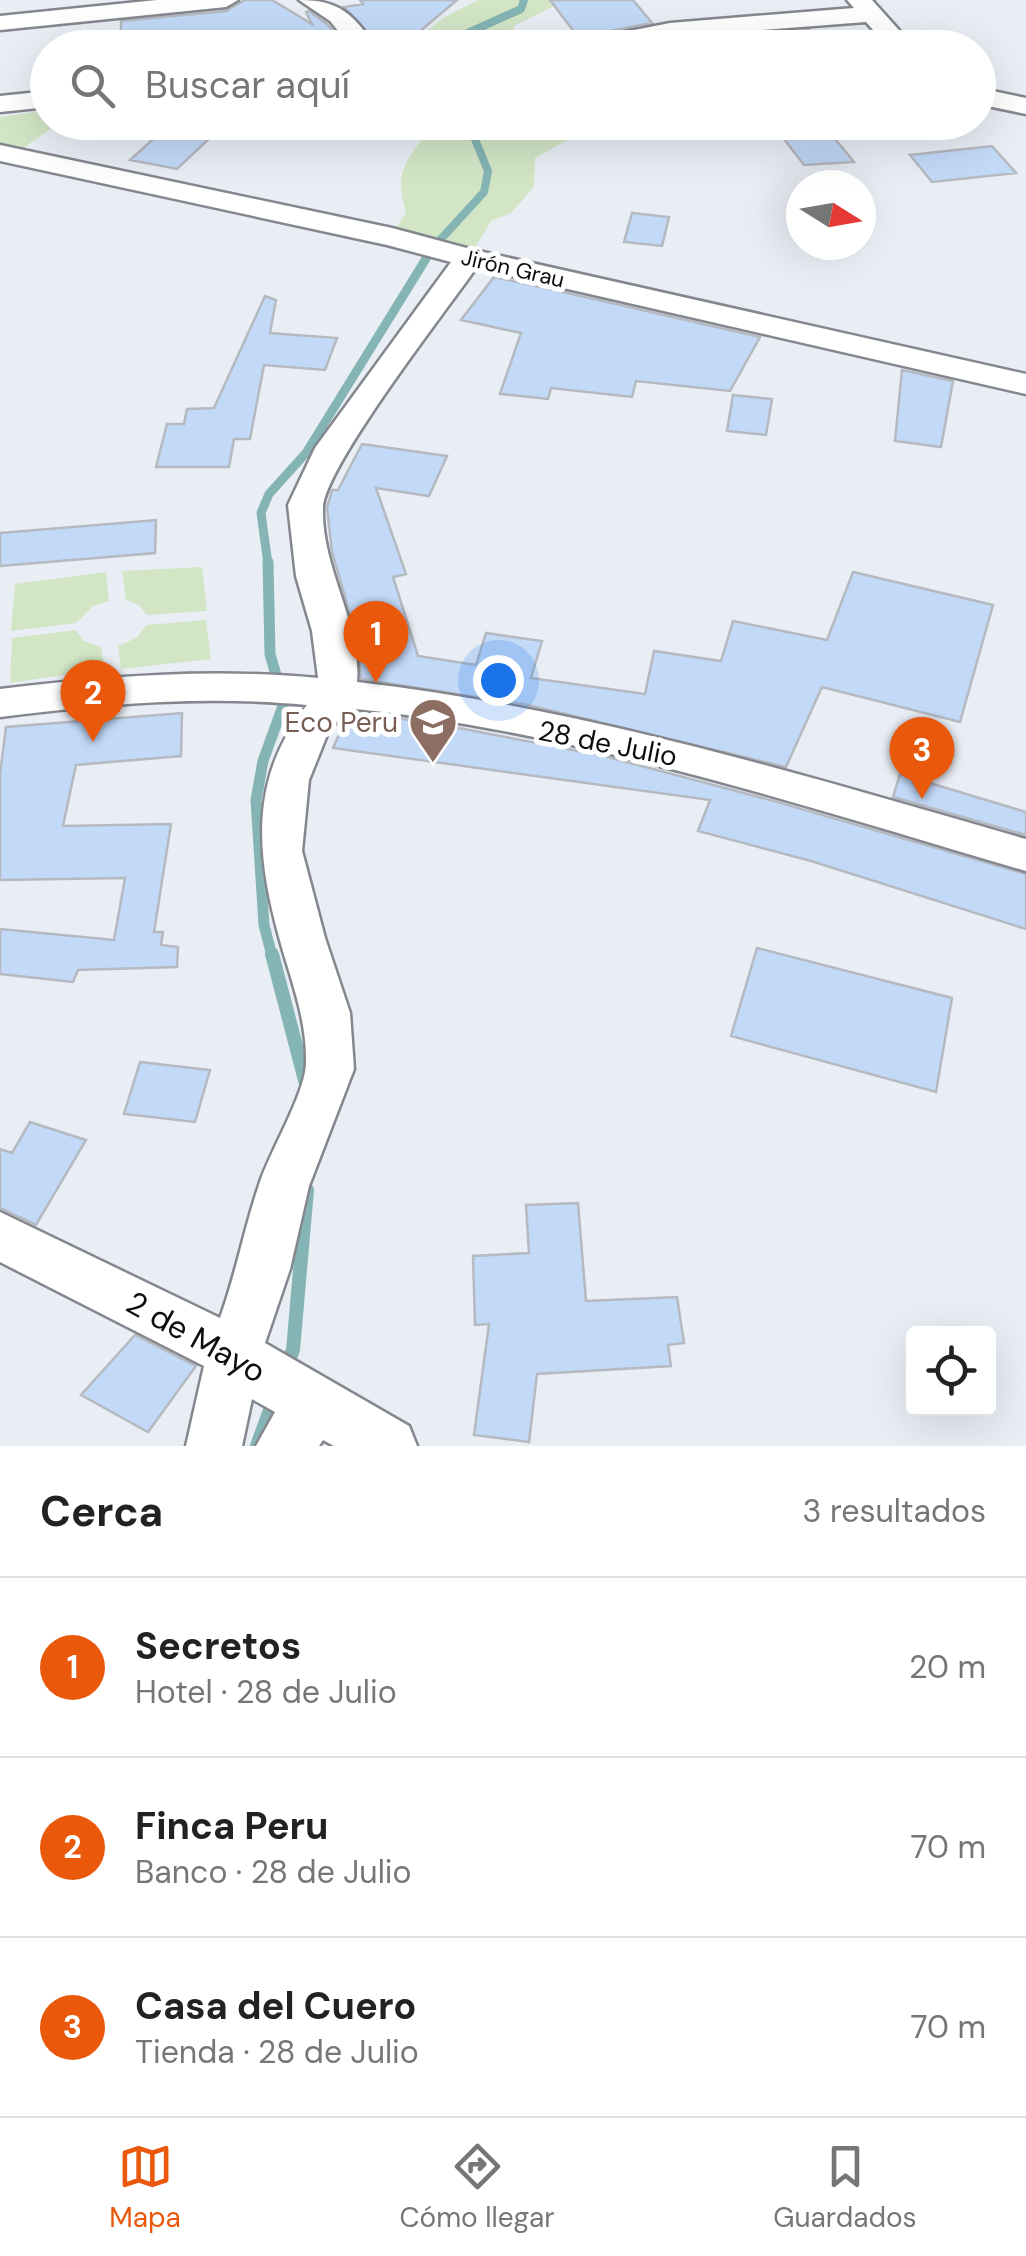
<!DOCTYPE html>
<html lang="es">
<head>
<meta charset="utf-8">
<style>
	:root { --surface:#fff; --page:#f2f2f2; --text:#222; --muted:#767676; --line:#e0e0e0; --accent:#ea580c }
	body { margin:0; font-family:"DM Sans",sans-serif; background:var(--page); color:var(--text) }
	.controls { position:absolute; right:30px; bottom:30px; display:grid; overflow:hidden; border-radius:10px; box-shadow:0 10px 40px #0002 }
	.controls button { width:90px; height:90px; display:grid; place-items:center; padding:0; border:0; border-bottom:2px solid var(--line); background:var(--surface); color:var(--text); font:50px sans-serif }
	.compass { position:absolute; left:786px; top:170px; width:90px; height:90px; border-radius:50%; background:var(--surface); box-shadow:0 10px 40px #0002; rotate:101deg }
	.you { position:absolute; left:498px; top:680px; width:35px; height:35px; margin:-25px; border:8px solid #fff; border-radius:50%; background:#1a73e8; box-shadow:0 0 0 15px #1a73e833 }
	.badge { display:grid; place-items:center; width:65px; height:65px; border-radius:50%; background:var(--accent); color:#fff; font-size:32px; font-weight:700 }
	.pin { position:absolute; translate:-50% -82px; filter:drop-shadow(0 2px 5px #0008) }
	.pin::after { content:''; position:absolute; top:52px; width:35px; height:30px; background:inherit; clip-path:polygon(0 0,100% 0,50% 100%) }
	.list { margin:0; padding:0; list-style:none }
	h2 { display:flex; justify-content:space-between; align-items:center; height:130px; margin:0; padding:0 40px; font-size:42px }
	h2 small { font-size:32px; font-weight:400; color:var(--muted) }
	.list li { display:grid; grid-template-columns:65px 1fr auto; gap:30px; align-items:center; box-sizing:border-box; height:180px; padding:0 40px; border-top:2px solid var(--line) }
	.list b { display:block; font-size:38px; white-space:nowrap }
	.list p { margin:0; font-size:32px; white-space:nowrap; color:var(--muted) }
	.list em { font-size:32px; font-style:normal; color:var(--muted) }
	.icon { flex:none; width:55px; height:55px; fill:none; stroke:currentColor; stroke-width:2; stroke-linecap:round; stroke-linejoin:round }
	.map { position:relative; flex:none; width:1026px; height:1446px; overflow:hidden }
	.search { position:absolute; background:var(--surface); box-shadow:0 10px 40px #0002; left:30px; right:30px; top:30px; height:110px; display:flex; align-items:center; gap:25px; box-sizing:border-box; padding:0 35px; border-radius:55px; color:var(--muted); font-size:38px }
	.sheet { height:670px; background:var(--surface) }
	nav { display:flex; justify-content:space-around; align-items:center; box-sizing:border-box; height:140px; border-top:2px solid var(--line); background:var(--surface); font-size:28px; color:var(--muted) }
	nav a { display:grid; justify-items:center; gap:5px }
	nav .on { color:var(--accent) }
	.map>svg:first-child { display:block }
	.green { fill:#d2e6c6 }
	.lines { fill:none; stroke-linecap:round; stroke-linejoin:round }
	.stream-far3 { stroke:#85b4b5; stroke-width:8 }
	.stream-far2 { stroke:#85b4b5; stroke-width:9 }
	.stream-far1 { stroke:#85b4b5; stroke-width:11 }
	.stream { stroke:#85b4b5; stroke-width:14 }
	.building { fill:#c2d9f8; stroke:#b5b9c0; stroke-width:2.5 }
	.street-casing { stroke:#84888e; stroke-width:5 }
	.street { fill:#fff; fill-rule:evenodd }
	.labels { text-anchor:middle; stroke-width:10; stroke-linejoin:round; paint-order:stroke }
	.far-street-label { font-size:22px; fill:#0b0d0f; stroke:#fff }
	.education-label { font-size:28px; fill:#785e54; stroke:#fff; text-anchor:end }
	.street-label { font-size:28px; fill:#0b0d0f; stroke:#fff }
	.near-street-label { font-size:32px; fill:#0b0d0f; stroke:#fff }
</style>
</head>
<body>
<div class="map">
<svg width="1026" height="1446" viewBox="0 0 1026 1446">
	<rect width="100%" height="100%" fill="#e9eef5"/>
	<!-- green -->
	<path class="green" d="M478 0H566L514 26V33L542 30 596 41 597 48H406L443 18Z
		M47 110 48 122 59 123 16 153 0 149V117Z
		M423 123H587L571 138 535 158 534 187 511 213 491 221 469 258 392 237 406 212C394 175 405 158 430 131Z
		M202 567 207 611 147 615 139 605 126 600 122 571Z
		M106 572 109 601 93 606 76 623 11 631 15 584Z
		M206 620 211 659 121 669 118 646 136 638 147 625Z
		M76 630 84 641 101 647 105 669 10 683 12 638Z"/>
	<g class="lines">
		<!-- stream-far3 -->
		<path class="stream-far3" d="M468 48V33L521 9 524 0
			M430 251 484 192 488 171 468 122"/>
		<!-- stream-far2 -->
		<path class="stream-far2" d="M268 564 261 513 269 494 306 453 432 249"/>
		<!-- stream-far1 -->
		<path class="stream-far1" d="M268 562 270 654 284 703 263 761 256 800 264 925 272 956"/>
		<!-- stream -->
		<path class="stream" d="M272 954 307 1088
			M285 1370 293 1350 307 1190
			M257 1446 275 1396"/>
	</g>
	<!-- building -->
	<path class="building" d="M245 0H272L312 24 306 12 309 11 327 24 347 48H324L319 36 263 38 259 48 221 44 218 48H128L126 36 121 37V21L226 11Z
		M360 0H457L419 32 377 42 344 7 363 4Z
		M550 0H633L652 23 578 37Z
		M809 30 821 48H750L749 35Z
		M172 122H227L177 169 130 160Z
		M777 122H821L854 162 804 165 777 130H782Z
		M992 146 1016 173 932 182 910 155Z
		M632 213 669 217 662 246 624 242Z
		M494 277 550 289 760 337 730 391 636 381 632 397 551 388 548 399 500 394 521 333 461 320Z
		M265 296 276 300 270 333 337 338 325 370 264 365 250 439H234L229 467H156L167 424H184L187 409 214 408Z
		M902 370 953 381 941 447 895 441Z
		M733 395 772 399 766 435 727 431Z
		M362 444 447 456 429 496 376 488 406 574 393 577 418 656 476 665 486 633 542 641 531 678 645 694 654 651 721 661 733 621 827 640 853 572 993 605 960 722 822 687 786 767 528 705 361 679 357 638 332 552 327 508 332 490H338Z
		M156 520 155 553 0 566V533Z
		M349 712 433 723 604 756 774 801 1026 874V929L811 861 698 831 710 800 333 748Z
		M182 713 181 756 76 765 63 826 171 824 154 932H163L161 945 178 947 177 967 78 970 73 982 0 974V929L114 940 125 878 0 880V774L6 727Z
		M900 774 1026 812V835L893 797Z
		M757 948 952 998 936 1092 731 1036Z
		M140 1062 210 1070 195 1122 124 1114Z
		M30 1122 86 1140 36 1225 0 1208V1149L12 1153Z
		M578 1203 586 1301 677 1297 684 1343 668 1345 671 1366 537 1374 529 1442 474 1435 489 1324 475 1325 473 1256 529 1253 526 1205Z
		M135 1335 196 1366 148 1432 81 1395Z"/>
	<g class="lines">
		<!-- street casing -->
		<g class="street-casing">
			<path id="street" d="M157 0H238L226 7 0 30V16Z
				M299 0C341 0 353 15 377 48H352L330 21Z
				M847 0H872L915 48H889L866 22 670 37 617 48H566L578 41 670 23 854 8Z
				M425 41H482L494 48H413Z
				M978 88 1026 98V114L978 104Z
				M48 91V107L0 112V96Z
				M0 145 392 228 474 250 1026 374V394L476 268C446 311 324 467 323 508 321 568 362 624 357 682 585 708 806 776 1026 839V871C804 806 578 731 347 708L327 735 309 780 302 851 325 938 350 1013 354 1069 309 1186 290 1269 265 1343 409 1426 417 1446H334L323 1440 319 1446H256L275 1412 252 1399 242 1446H186L204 1366 0 1262V1212L220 1318C236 1274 244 1229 259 1185 269 1153 305 1094 306 1064 307 1018 291 981 279 937 256 853 249 778 307 705 204 695 103 704 0 717V689C107 676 211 668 318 678L312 631 296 576 288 505 315 448 451 262 387 245 0 161Z"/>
		</g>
		<!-- street -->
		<use href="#street" class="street"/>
	</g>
	<!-- icons -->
	<defs>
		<g id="school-pin" transform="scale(2.5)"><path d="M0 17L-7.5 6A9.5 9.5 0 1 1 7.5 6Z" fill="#8d6e63" stroke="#fff"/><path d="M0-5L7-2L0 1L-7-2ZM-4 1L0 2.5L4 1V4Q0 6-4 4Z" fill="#fff"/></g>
	</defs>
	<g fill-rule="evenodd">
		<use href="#school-pin" x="433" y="722"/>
	</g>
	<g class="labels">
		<!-- far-street labels -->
		<g class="far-street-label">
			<text transform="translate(513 268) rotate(13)" y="8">Jirón Grau</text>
		</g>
		<!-- education labels -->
		<g class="education-label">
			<text x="398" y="732">Eco Peru</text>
		</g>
		<!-- street labels -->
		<g class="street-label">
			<text transform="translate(608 743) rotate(11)" y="10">28 de Julio</text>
		</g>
		<!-- near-street labels -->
		<g class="near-street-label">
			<text transform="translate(196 1337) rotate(29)" y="11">2 de Mayo</text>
		</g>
	</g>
</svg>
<div class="controls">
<button><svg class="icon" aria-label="locate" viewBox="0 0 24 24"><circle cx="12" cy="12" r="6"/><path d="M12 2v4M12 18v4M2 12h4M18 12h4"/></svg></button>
</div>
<svg class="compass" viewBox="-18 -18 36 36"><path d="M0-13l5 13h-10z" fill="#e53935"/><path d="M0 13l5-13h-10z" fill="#767676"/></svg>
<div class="you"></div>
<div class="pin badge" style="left:376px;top:683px">1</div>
<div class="pin badge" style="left:93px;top:742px">2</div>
<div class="pin badge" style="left:922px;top:799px">3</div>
<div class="search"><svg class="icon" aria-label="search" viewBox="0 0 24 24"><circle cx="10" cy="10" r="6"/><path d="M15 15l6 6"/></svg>Buscar aquí</div>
</div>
<section class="sheet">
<h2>Cerca<small>3 resultados</small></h2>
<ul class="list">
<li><span class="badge">1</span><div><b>Secretos</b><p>Hotel · 28 de Julio</p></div><em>20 m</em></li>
<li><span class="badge">2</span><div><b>Finca Peru</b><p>Banco · 28 de Julio</p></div><em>70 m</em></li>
<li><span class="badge">3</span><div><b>Casa del Cuero</b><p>Tienda · 28 de Julio</p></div><em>70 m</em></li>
</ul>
</section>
<nav>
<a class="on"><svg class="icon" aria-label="map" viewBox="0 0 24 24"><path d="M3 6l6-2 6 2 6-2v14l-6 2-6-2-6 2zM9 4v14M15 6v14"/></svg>Mapa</a>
<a><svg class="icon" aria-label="directions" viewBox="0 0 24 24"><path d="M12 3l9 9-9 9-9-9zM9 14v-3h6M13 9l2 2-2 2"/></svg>Cómo llegar</a>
<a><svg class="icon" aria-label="saved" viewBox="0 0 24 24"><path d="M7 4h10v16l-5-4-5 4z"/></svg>Guardados</a>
</nav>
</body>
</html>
